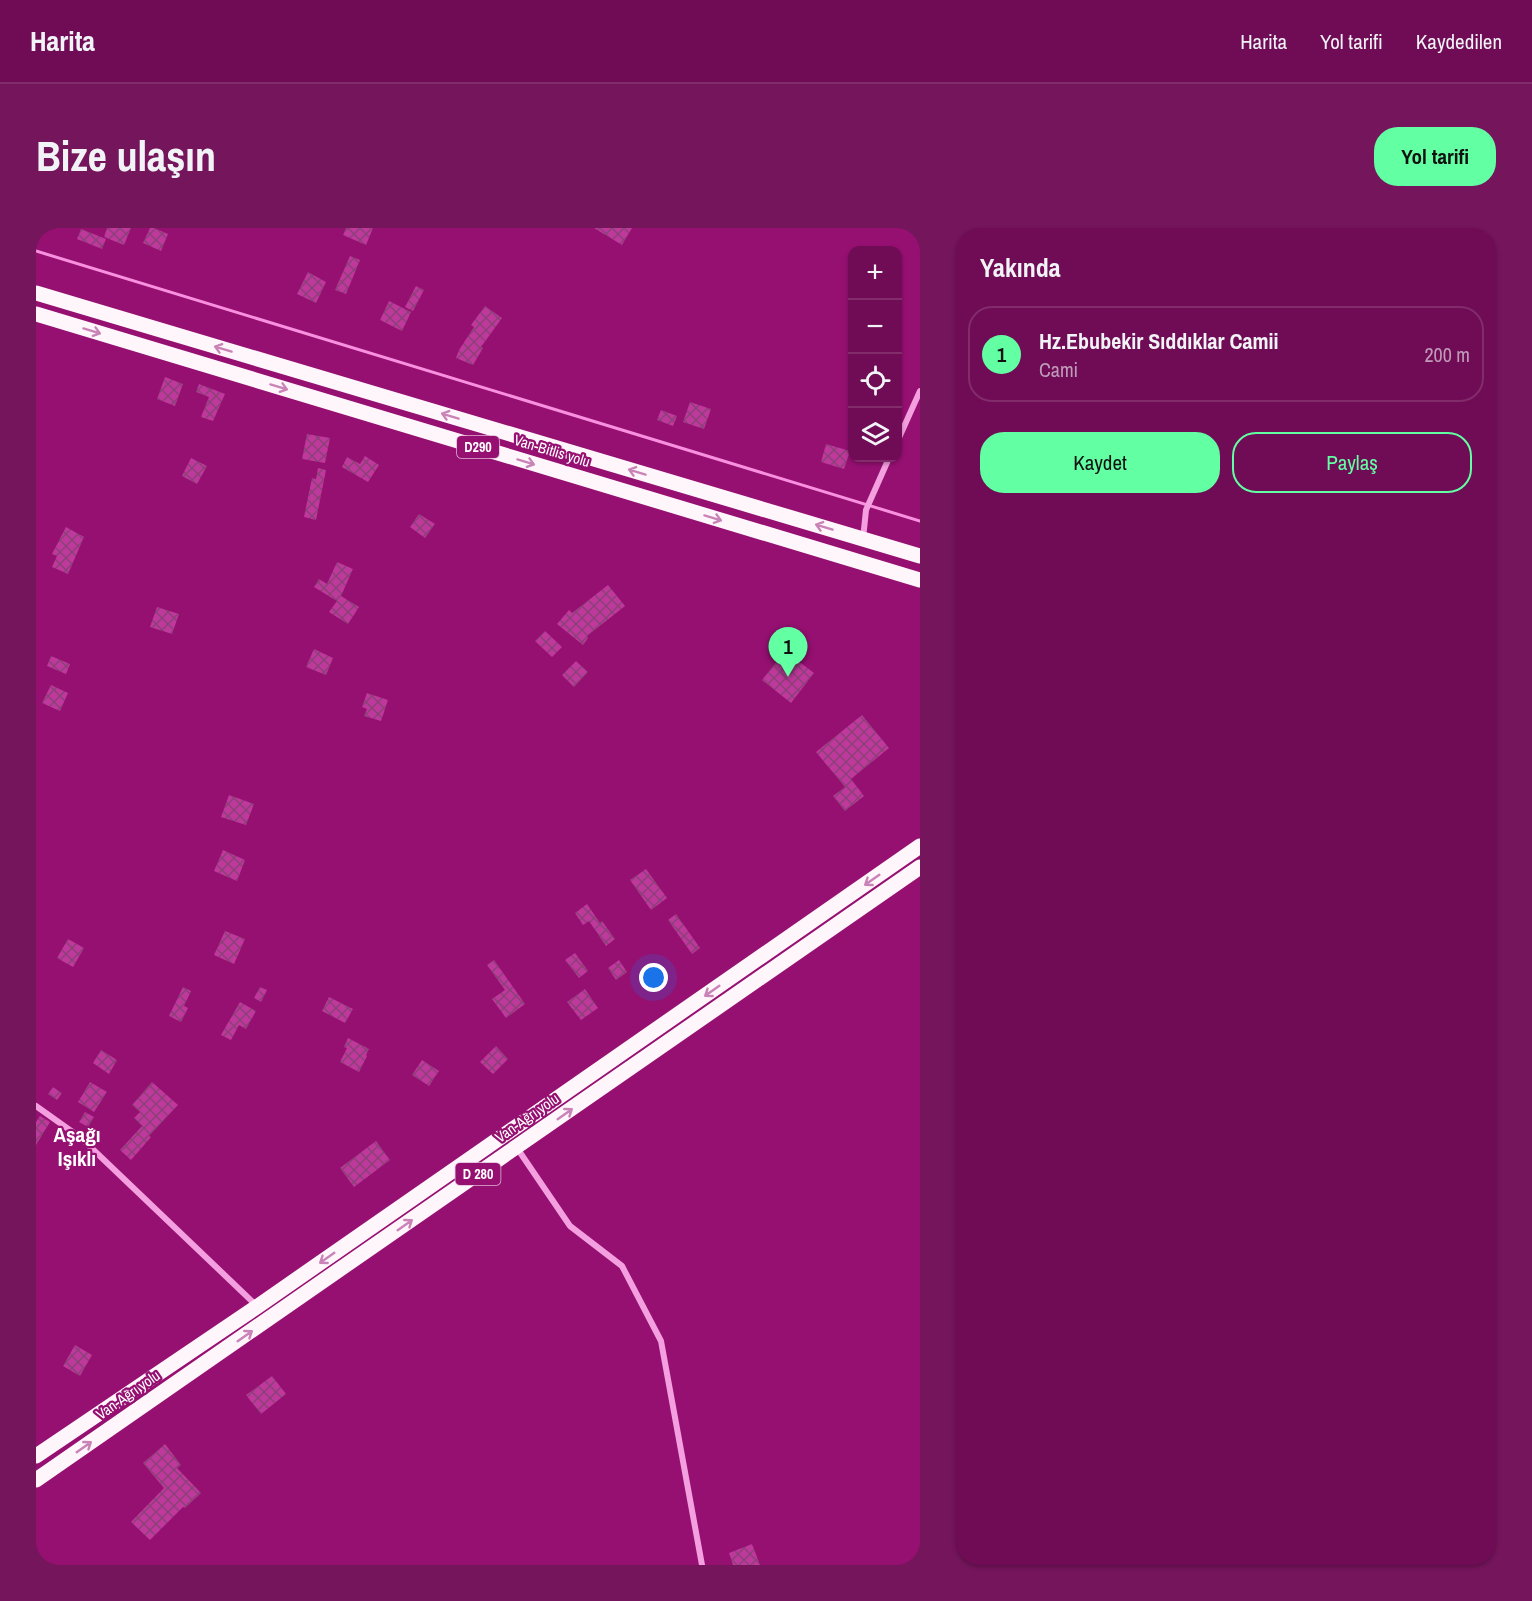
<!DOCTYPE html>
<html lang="tr">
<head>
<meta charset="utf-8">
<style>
	:root { --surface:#700c56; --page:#75155c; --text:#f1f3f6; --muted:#c09bb9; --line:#822c6c; --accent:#62ffa3 }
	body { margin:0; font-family:"Archivo Narrow",sans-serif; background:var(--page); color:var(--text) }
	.controls { position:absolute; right:18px; top:18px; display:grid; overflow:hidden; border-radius:12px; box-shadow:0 2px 4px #0004 }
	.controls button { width:54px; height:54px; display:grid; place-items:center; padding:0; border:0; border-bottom:2px solid var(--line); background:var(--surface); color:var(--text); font:30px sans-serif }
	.you { position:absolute; left:618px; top:750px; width:21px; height:21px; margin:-15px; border:4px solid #fff; border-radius:50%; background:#1a73e8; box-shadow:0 0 0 9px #1a73e833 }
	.badge { display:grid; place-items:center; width:39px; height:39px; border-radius:50%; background:var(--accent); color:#111; font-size:20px; font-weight:700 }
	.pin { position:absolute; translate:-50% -50px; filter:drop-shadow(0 2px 3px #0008) }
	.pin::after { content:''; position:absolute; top:32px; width:21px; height:18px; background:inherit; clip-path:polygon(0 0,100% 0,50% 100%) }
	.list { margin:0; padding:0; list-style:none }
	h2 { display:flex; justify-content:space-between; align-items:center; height:78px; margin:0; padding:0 24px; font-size:26px }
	h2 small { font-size:20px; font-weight:400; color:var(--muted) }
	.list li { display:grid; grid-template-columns:39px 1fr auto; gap:18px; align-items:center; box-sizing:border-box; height:96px; margin:0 12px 12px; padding:0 12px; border:2px solid var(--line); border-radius:24px }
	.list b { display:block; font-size:22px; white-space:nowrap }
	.list p { margin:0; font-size:20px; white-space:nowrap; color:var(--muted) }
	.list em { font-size:20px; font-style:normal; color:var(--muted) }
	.actions { display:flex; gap:12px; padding:18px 24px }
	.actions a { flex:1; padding:14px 0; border:2px solid var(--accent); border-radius:24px; text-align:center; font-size:21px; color:var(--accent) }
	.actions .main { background:var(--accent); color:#111 }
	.icon { flex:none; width:33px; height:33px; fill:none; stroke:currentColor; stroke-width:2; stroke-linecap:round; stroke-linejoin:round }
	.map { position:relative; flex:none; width:884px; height:1337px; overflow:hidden; border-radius:24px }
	header { display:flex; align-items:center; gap:36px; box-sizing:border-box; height:84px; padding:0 30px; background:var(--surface); border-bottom:2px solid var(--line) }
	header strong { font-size:28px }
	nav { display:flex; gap:33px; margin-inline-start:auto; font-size:21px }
	.intro { display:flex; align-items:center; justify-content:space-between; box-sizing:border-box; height:144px; padding:0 36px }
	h1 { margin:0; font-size:42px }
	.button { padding:15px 27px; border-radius:24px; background:var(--accent); color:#111; font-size:21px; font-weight:700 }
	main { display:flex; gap:36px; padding:0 36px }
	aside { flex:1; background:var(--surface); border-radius:24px; box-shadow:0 2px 4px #0004 }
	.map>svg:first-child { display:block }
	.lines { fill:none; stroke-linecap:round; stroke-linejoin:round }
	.stream { stroke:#f890df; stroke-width:3 }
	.building { fill:url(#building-cross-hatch) }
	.minor { stroke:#f49fdf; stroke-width:6 }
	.trunk { stroke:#fff6fc; stroke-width:15 }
	.oneway { stroke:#ca83b7 }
	.labels { text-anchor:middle; stroke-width:4.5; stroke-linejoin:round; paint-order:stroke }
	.shield { fill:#961072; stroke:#e0b7d5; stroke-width:1.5 }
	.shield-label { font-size:14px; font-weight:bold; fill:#fff }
	.street-label { font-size:15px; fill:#fff; stroke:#961072 }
	.district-label { font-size:21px; font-weight:bold; fill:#fff; stroke:#961072 }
</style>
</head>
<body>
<header>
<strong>Harita</strong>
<nav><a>Harita</a><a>Yol tarifi</a><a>Kaydedilen</a></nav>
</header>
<div class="intro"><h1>Bize ulaşın</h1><a class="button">Yol tarifi</a></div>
<main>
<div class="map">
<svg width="884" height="1337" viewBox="0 0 884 1337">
	<defs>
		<pattern id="building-cross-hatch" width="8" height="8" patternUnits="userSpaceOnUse" patternTransform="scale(1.5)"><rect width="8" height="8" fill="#bf389c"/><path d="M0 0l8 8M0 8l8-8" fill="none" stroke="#8b4178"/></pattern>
	</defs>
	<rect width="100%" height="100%" fill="#961072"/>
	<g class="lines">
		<!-- stream -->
		<path class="stream" d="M0 23 884 293"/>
	</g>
	<!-- building -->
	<path class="building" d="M71 0H95L88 17 68 9Z
		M114 0H118L132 6 125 23 107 15Z
		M310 0H337L330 17 307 7Z
		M558 0H596L586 17Z
		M45 1 70 11 66 21 41 11Z
		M314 28 324 32 310 66 299 62Z
		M272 44 290 54 280 75 261 66Z
		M380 58 388 62 377 83 369 79Z
		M353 73 375 84 366 103 344 92Z
		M449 78 466 90 445 119 447 120 437 137 420 130 423 122 438 99 435 97Z
		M129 149 147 156 139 178 121 171Z
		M163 156 189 166 177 193 165 189 173 169 160 164Z
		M654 174 675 181 668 201 647 194Z
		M625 182 641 188 637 198 621 192Z
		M271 206 294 210 289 235 266 231Z
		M790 216 814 223 808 241 785 234Z
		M329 228 343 237 332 254 306 239 311 229 324 236Z
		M155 230 171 238 161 256 146 248Z
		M282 240 290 242 280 292 268 289 276 250 280 251Z
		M383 286 399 296 389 310 374 299Z
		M30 299 48 309 32 346 16 339 21 328 16 326Z
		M301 334 317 341 305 368 323 379 312 396 293 384 301 373 278 359 283 351 291 356Z
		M572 357 589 378 551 408 552 410 547 417 521 396 533 382 536 385Z
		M121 379 143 386 136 406 114 399Z
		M509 403 526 419 516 429 499 413Z
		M278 421 297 430 290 447 270 439Z
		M749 423 778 445 755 475 726 452Z
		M15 428 34 436 30 446 11 438Z
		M540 433 552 444 538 459 526 447Z
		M15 457 32 465 24 483 6 475Z
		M331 465 352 472 345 493 328 488 331 481 326 479Z
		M826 487 853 520 815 551 828 568 809 583 797 568 809 559 780 524Z
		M193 567 218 576 210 597 185 589Z
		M187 622 209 632 201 653 178 643Z
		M610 641 631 670 615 682 594 652Z
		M551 676 564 695 566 693 579 711 570 718 553 693 547 697 539 685Z
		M640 686 664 720 656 726 632 692Z
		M189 703 209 711 198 736 178 727Z
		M32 711 48 720 37 739 21 730Z
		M539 725 552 743 543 750 529 732Z
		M458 732 489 776 470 790 456 771 469 762 451 737Z
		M583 732 591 744 580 752 572 740Z
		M147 759 155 763 148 778 152 780 145 794 133 788Z
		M224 759 231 762 225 774 218 770Z
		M549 761 562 780 545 792 531 774Z
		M293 769 317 781 309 795 286 783Z
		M204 774 220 783 210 801 203 797 195 812 185 807Z
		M312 810 333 821 330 827 331 828 323 844 304 834 311 820 308 819Z
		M460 818 472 831 457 846 444 834Z
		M65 822 81 832 73 846 57 835Z
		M386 832 403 843 393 858 376 847Z
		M54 854 71 864 58 884 42 874Z
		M116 854 142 877 113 908 115 909 95 932 84 922 106 898 98 890 104 884 96 877Z
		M17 859 26 865 21 872 12 866Z
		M49 884 58 889 52 899 43 894Z
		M4 888 14 894 0 917V894Z
		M340 913 354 932 318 959 304 940Z
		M39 1117 56 1127 44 1148 27 1138Z
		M236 1148 250 1166 225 1186 210 1167Z
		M129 1216 145 1237 141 1240 165 1265 149 1280 147 1279 114 1312 95 1294 128 1260 107 1235Z
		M716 1316 724 1337H697L693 1325Z"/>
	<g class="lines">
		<!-- minor -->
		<path class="minor" d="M862 212 884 163
			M827 311 830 282 853 230
			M0 878 45 910 221 1078
			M481 920 534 998 586 1038 625 1113 666 1337"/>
		<!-- trunk -->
		<path class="trunk" d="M0 65 884 328
			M0 86 884 352
			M0 1228 222 1078 884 618
			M0 1252 884 639"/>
	</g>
	<!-- one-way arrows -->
	<defs><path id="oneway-shaft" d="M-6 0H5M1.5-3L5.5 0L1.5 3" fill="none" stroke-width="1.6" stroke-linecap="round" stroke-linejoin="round" transform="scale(1.5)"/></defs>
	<g class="oneway">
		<use href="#oneway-shaft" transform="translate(56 103) rotate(17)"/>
		<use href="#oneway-shaft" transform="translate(187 121) rotate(-163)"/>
		<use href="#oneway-shaft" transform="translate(243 159) rotate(17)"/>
		<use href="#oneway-shaft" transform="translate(414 188) rotate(-163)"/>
		<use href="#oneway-shaft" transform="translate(490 234) rotate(17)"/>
		<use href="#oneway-shaft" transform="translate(601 244) rotate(-163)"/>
		<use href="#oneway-shaft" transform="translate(677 290) rotate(17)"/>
		<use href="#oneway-shaft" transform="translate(788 299) rotate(-163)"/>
		<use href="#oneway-shaft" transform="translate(836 652) rotate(145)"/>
		<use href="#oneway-shaft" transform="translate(676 763) rotate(145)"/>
		<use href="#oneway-shaft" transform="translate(529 886) rotate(-35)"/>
		<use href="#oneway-shaft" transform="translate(369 997) rotate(-35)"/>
		<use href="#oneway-shaft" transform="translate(291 1030) rotate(145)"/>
		<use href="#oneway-shaft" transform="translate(209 1108) rotate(-35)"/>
		<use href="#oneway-shaft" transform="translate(48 1219) rotate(-35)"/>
	</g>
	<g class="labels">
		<!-- shield labels -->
		<g class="shield">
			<rect x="421" y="208" width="42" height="22" rx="4.5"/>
			<rect x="419.5" y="935" width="45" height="22" rx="4.5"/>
		</g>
		<g class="shield-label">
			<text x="442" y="224">D290</text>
			<text x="442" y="951">D 280</text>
		</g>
		<!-- street labels -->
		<g class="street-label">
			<text transform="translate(516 223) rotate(17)" y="5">Van-Bitlis yolu</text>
			<text transform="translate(491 890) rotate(-35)" y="5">Van-Ağrı yolu</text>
			<text transform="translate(92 1167) rotate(-35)" y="5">Van-Ağrı yolu</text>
		</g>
		<!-- district labels -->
		<g class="district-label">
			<text x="41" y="914">Aşağı<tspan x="41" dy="24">Işıklı</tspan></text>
		</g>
	</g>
</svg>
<div class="controls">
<button>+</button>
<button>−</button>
<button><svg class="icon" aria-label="locate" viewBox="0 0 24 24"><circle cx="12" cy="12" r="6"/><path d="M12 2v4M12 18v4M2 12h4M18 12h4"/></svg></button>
<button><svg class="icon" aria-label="layers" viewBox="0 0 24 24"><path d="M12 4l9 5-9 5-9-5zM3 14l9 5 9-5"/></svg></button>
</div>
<div class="you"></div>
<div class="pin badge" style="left:752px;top:449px">1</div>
</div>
<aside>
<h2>Yakında<small></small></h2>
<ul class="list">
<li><span class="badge">1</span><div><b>Hz.Ebubekir Sıddıklar Camii</b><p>Cami</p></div><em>200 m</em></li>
</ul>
<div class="actions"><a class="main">Kaydet</a><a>Paylaş</a></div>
</aside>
</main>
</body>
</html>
